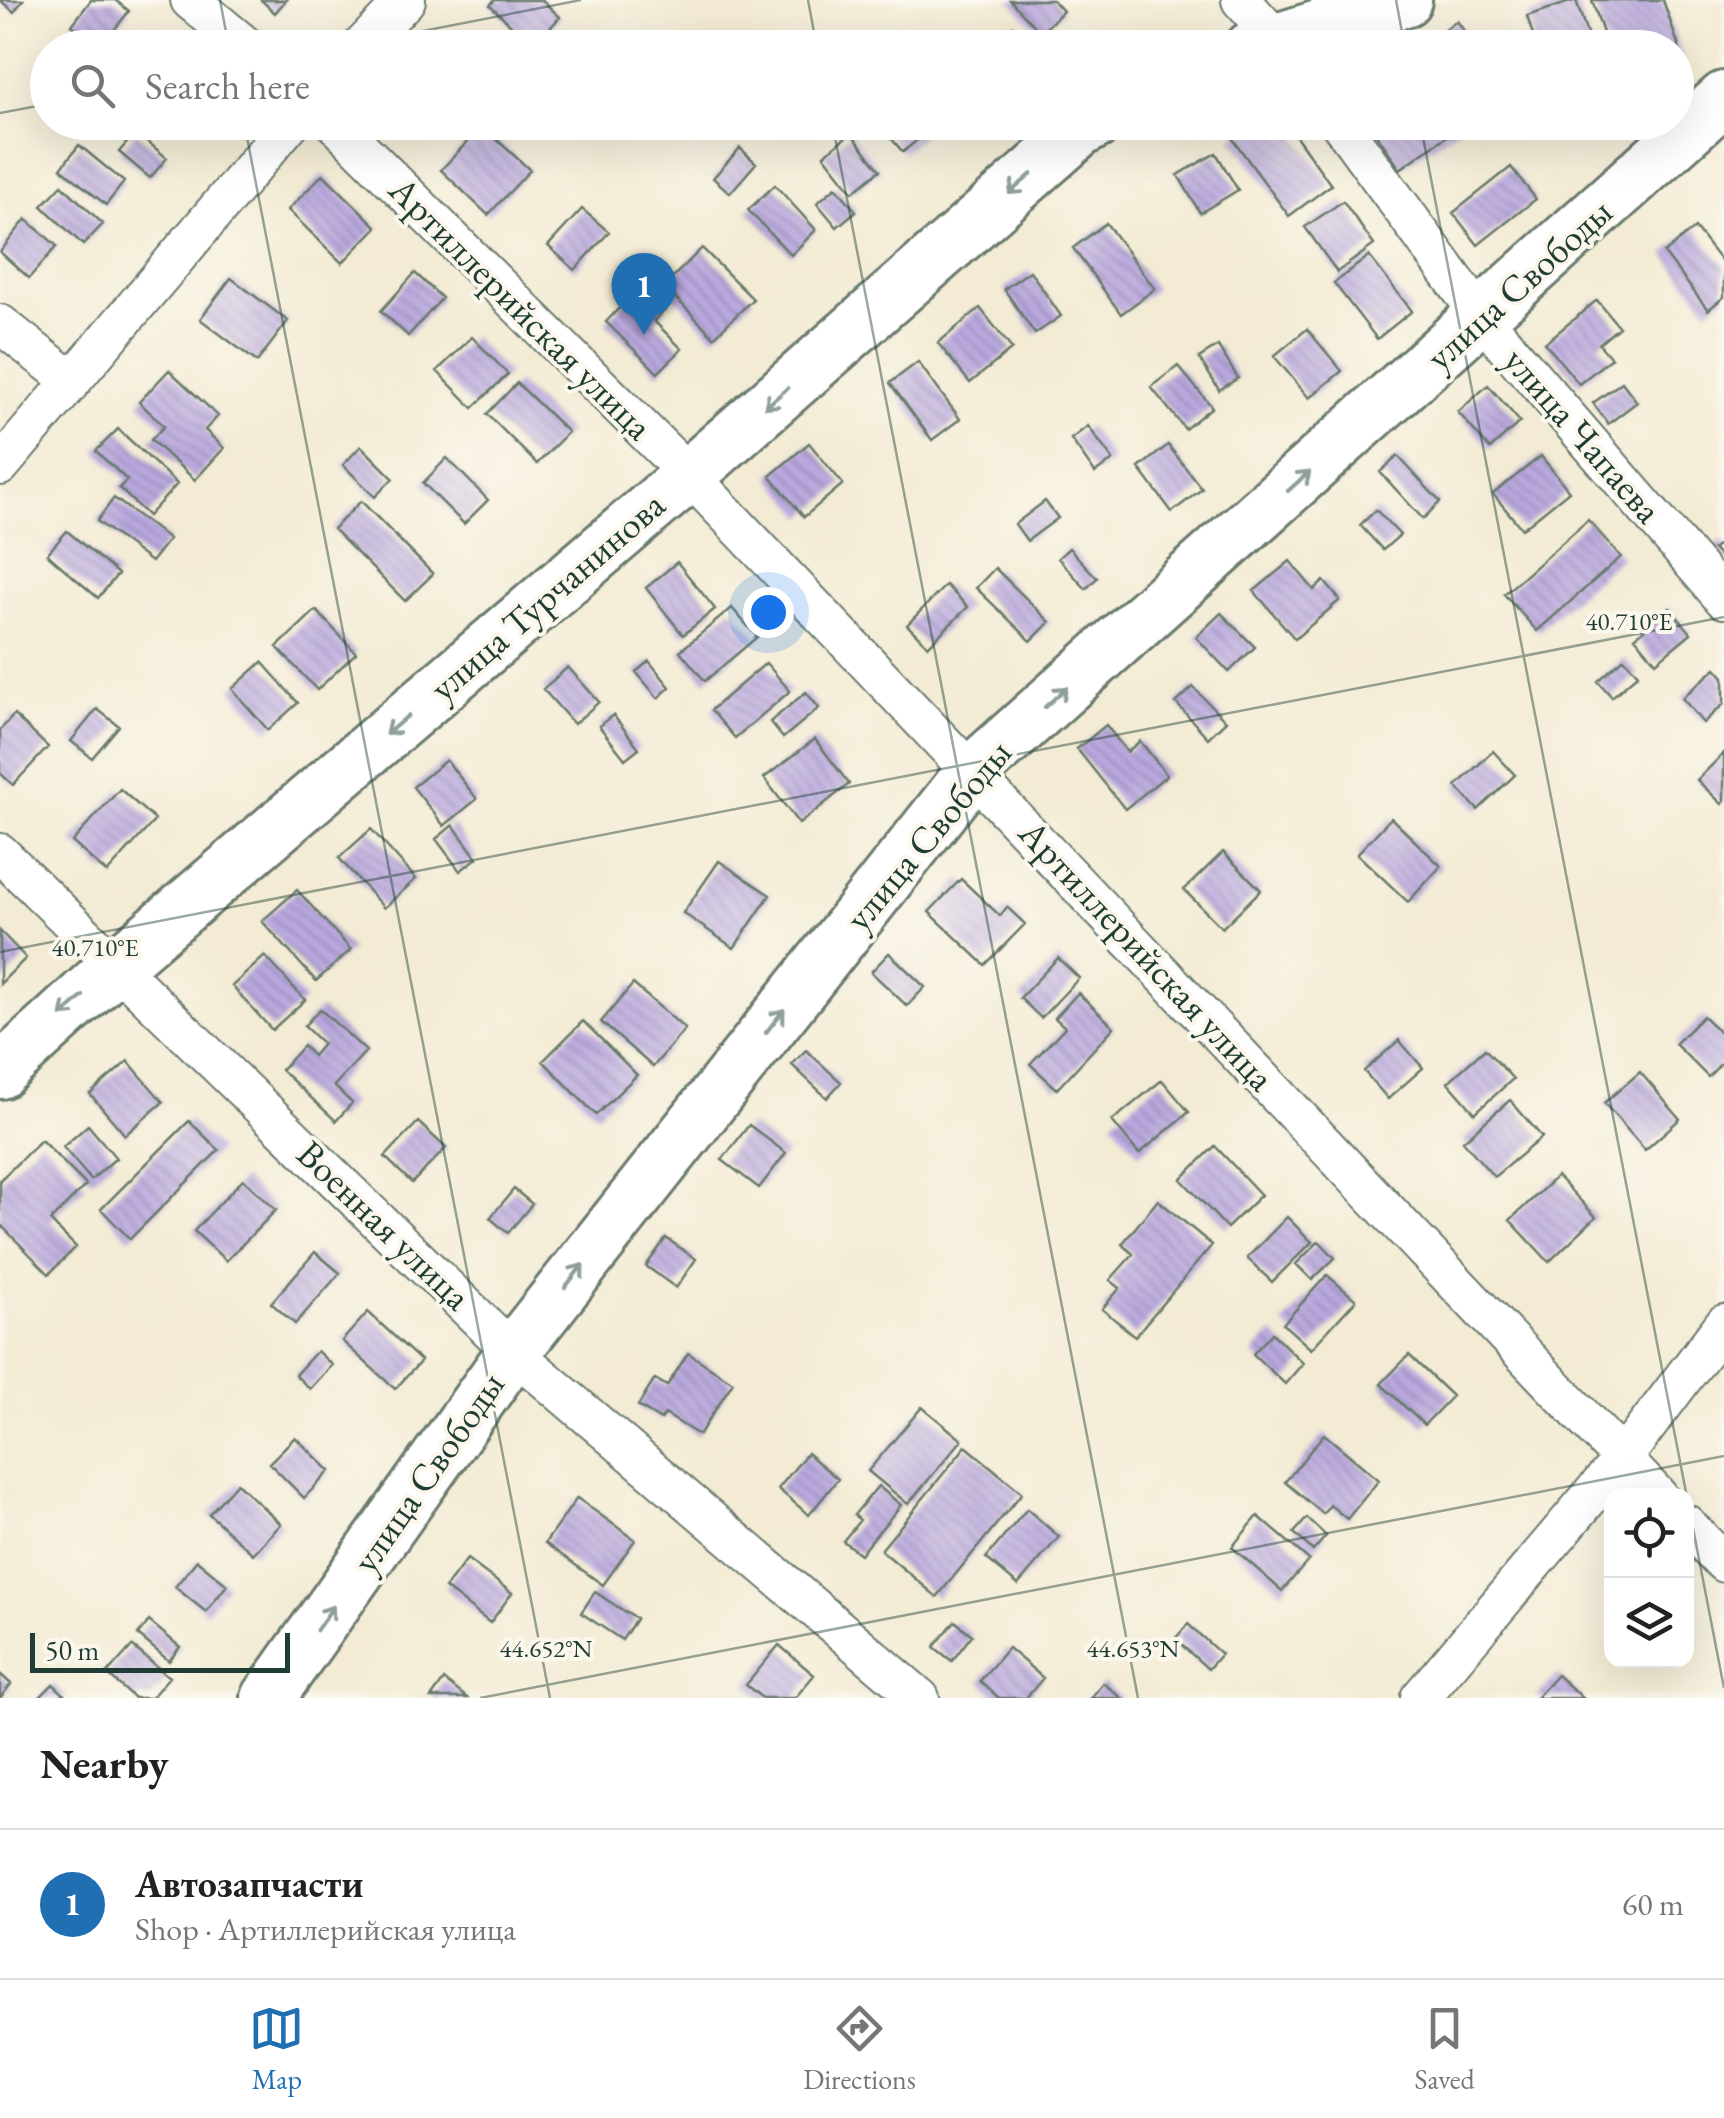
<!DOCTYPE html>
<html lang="en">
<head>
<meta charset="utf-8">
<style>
	:root { --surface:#fff; --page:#f6f6f6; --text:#222; --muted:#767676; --line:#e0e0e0; --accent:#1f6fb2 }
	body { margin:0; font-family:"EB Garamond",serif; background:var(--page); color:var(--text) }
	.controls { position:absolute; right:30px; bottom:30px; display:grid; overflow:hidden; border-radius:20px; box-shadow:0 10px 40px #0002 }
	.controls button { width:90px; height:90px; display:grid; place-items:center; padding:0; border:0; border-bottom:2px solid var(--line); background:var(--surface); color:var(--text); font:50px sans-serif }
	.scale { position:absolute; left:30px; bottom:25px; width:260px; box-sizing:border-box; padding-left:10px; border:5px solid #1f3d34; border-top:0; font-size:28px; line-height:35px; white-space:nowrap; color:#1f3d34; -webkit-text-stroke:8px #fbf7ec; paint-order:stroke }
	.you { position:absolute; left:768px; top:612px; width:35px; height:35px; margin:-25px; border:8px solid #fff; border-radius:50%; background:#1a73e8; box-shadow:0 0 0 15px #1a73e833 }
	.badge { display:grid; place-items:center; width:65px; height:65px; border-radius:50%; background:var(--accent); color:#fff; font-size:32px; font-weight:700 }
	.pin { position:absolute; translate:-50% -82px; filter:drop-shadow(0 2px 5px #0008) }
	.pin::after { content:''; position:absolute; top:52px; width:35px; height:30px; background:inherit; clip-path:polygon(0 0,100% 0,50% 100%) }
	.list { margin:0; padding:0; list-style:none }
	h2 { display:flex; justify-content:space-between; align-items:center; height:130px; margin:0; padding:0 40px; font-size:42px }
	h2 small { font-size:32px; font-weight:400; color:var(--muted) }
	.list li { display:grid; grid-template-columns:65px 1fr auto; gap:30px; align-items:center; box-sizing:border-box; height:150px; padding:0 40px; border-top:2px solid var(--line) }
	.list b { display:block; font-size:38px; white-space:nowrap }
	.list p { margin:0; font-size:32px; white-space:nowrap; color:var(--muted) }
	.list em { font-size:32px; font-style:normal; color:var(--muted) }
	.icon { flex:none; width:55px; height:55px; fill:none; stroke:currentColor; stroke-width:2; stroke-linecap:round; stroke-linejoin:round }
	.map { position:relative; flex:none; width:1724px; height:1698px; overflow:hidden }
	.search { position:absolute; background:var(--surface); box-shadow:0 10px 40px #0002; left:30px; right:30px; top:30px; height:110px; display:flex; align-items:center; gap:25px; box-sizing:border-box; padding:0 35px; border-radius:55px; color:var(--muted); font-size:38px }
	.sheet { height:280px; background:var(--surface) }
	nav { display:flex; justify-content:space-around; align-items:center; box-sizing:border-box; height:140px; border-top:2px solid var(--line); background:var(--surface); font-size:28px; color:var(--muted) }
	nav a { display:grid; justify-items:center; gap:5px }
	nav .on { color:var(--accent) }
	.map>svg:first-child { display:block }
	.building { fill:url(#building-back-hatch) }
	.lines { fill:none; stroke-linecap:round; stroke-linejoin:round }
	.street-casing { stroke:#697a6c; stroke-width:42 }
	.secondary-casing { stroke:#697a6c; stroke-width:58 }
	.street { stroke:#fff; stroke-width:38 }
	.secondary { stroke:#fff; stroke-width:52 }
	.oneway { stroke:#8f9e9a }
	.ticks { fill:none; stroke:#1f3d34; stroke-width:2.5; stroke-opacity:0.45 }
	.labels { text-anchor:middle; stroke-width:8; stroke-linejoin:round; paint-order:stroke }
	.street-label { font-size:38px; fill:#1f3d34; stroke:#fbf7ec }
	.ticks-label { font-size:25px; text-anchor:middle; fill:#1f3d34; stroke:#fbf7ec; stroke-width:8; stroke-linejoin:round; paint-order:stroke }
</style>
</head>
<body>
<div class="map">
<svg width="1724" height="1698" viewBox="0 0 1724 1698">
	<defs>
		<pattern id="building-back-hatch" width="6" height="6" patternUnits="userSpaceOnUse" patternTransform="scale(2.5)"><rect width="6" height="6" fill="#baa9df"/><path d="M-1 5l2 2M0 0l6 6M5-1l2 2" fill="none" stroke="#978bb6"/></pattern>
	</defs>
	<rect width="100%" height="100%" fill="#fbf7ec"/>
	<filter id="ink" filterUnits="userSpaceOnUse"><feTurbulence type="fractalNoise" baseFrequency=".01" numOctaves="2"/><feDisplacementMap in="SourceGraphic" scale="20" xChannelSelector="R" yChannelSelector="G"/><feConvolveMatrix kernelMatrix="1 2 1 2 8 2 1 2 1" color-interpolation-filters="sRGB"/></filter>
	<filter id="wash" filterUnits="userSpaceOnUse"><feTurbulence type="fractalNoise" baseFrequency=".0048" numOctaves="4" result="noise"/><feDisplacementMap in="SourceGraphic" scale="40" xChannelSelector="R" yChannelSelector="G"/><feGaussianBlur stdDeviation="2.25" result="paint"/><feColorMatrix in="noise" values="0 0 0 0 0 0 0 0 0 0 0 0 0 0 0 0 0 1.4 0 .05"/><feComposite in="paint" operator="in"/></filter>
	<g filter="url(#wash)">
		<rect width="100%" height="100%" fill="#f3ebd4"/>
		<g id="blocks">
			<!-- building -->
			<path class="building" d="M0 0H23L14 12Z
				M91 0H115L129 11 100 48 72 25Z
				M261 0H286L275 13Z
				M495 0H542L560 17 533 46 490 5Z
				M1010 0H1053L1063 11 1041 33Z
				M1576 0 1591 46 1537 48 1527 16Z
				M1592 0H1663L1683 59 1676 61V48H1608Z
				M1457 21 1476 48H1418Z
				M1013 26 1034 48H997L994 45Z
				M432 122H454L444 134Z
				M877 122H933L935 125 903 152Z
				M1252 122H1286L1331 185 1289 216 1232 138Z
				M1368 122H1467L1400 169Z
				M482 126 530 170 488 215 441 170Z
				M136 132 167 158 150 178 119 152Z
				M851 133 880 170 853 192 824 155Z
				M79 145 124 182 106 205 61 168Z
				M740 148 756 163 730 193 713 178Z
				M1216 153 1238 190 1200 213 1178 175Z
				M1511 167 1536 199 1478 245 1453 213Z
				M323 174 377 227 342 263 288 210Z
				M62 185 103 224 83 245 42 206Z
				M775 185 816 230 791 255 748 210Z
				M836 187 856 211 837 227 817 203Z
				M1343 201 1374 245 1337 272 1305 227Z
				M582 209 609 232 575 270 548 246Z
				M26 219 57 246 29 278 0 252Z
				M1106 223 1155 289 1121 314 1073 248Z
				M1695 228 1724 265V297L1708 310 1664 253Z
				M702 248 753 299 714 337 664 286Z
				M1369 256 1412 311 1377 339 1334 283Z
				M1030 271 1061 316 1035 334 1004 289Z
				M415 273 442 298 408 336 381 311Z
				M231 278 288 321 257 362 200 319Z
				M641 285 665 310 654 321 682 349 658 373 606 322Z
				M1597 300 1619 327 1599 344 1611 358 1579 384 1545 343Z
				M980 308 1012 349 970 383 938 343Z
				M1307 329 1342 371 1309 398 1274 356Z
				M472 337 508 374 473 408 437 371Z
				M1218 346 1238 378 1219 390 1199 358Z
				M918 362 960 419 932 440 890 383Z
				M1178 366 1212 407 1185 429 1151 387Z
				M169 370 218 416 205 430 224 448 195 480 151 440 164 426 139 402Z
				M1622 382 1637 402 1608 424 1593 403Z
				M517 383 568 432 537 464 487 414Z
				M1488 385 1520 422 1490 449 1458 412Z
				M1088 426 1113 460 1095 473 1071 439Z
				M118 429 177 484 148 516 119 488 127 480 96 451Z
				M809 443 843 484 804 517 770 476Z
				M1168 445 1202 489 1172 512 1139 468Z
				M361 446 393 478 375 497 343 465Z
				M1398 456 1440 502 1423 519 1380 472Z
				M1541 456 1569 491 1522 529 1493 494Z
				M447 458 488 500 464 524 423 483Z
				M114 498 169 539 151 562 97 521Z
				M361 501 433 574 405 601 333 529Z
				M1045 501 1058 518 1027 541 1015 524Z
				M1376 510 1400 535 1383 550 1360 525Z
				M1588 520 1621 557 1537 631 1504 594Z
				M67 531 118 574 98 598 47 554Z
				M1724 540V562L1713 549Z
				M1069 548 1097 578 1086 589 1058 558Z
				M1290 561 1314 590 1324 581 1340 600 1295 639 1254 591Z
				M677 562 715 609 683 635 646 588Z
				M995 568 1050 622 1031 641 976 588Z
				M946 585 968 607 928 646 907 625Z
				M732 608 757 637 705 681 680 651Z
				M1670 608 1691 633 1656 662 1635 637Z
				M316 610 356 653 317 690 277 647Z
				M1221 613 1255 647 1229 672 1196 637Z
				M1624 658 1638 674 1612 697 1598 681Z
				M649 661 670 687 658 698 636 672Z
				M262 662 298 703 268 730 232 689Z
				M766 663 790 691 735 738 711 710Z
				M568 667 599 702 574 724 543 689Z
				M1716 668 1724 677V704L1703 723 1682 698Z
				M1193 687 1226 721 1208 738 1176 703Z
				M806 692 819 708 783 738 770 722Z
				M97 709 119 726 92 758 71 741Z
				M14 715 48 747 13 785 0 773V730Z
				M613 715 639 748 625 759 599 726Z
				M1106 725 1127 752 1140 741 1167 775 1125 809 1077 749Z
				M815 739 849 784 799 824 764 778Z
				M1493 751 1515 775 1478 810 1456 786Z
				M1724 753V802L1722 804 1697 780Z
				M446 760 477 799 444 826 413 787Z
				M120 789 155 820 107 873 72 842Z
				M1391 818 1441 866 1408 902 1357 854Z
				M453 825 477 858 460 871 436 839Z
				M371 829 416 879 384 908 339 858Z
				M1223 852 1261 890 1222 928 1184 890Z
				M719 861 770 895 734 948 683 913Z
				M961 879 1000 916 1007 907 1025 924 985 965 929 912Z
				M297 890 351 950 316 981 262 921Z
				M0 931 26 958 0 984Z
				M889 953 925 987 907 1006 871 972Z
				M265 956 305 1000 272 1030 232 986Z
				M1058 958 1079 978 1041 1018 1020 998Z
				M633 984 685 1029 653 1067 601 1022Z
				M1078 993 1114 1027 1057 1089 1030 1064 1065 1027 1055 1018Z
				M320 1009 366 1051 334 1086 352 1103 336 1121 281 1070 303 1046 313 1056 323 1044 304 1026Z
				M1703 1016 1724 1036V1060L1708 1077 1675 1044Z
				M583 1021 637 1075 596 1115 543 1061Z
				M1399 1040 1423 1068 1388 1099 1364 1071Z
				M1485 1049 1513 1079 1475 1113 1448 1082Z
				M806 1050 841 1082 827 1098 792 1065Z
				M128 1061 163 1102 125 1135 90 1094Z
				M1640 1072 1680 1119 1645 1150 1604 1103Z
				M1162 1080 1189 1112 1139 1154 1112 1121Z
				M1510 1100 1542 1137 1494 1177 1463 1141Z
				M189 1121 219 1150 130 1239 101 1209Z
				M418 1122 446 1148 412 1183 385 1157Z
				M88 1125 116 1158 91 1180 63 1147Z
				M749 1125 786 1153 759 1188 722 1160Z
				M41 1140 86 1185 50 1221 76 1247 49 1274 0 1224V1180Z
				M1215 1146 1261 1195 1227 1228 1181 1179Z
				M1557 1176 1596 1217 1549 1262 1510 1220Z
				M243 1179 276 1210 226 1261 194 1231Z
				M514 1189 532 1204 508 1233 490 1218Z
				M1158 1200 1212 1245 1135 1336 1102 1309 1120 1288 1110 1280 1133 1254 1122 1244Z
				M1287 1217 1312 1242 1272 1282 1247 1258Z
				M666 1238 696 1259 676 1288 646 1266Z
				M1319 1241 1335 1258 1312 1280 1296 1264Z
				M315 1252 340 1273 295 1324 271 1303Z
				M1327 1275 1356 1300 1311 1349 1283 1324Z
				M368 1312 421 1361 395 1389 342 1341Z
				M1272 1333 1303 1363 1285 1384 1253 1354Z
				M317 1351 332 1365 310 1389 295 1375Z
				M688 1353 733 1382 699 1435 665 1414 661 1420 638 1406 655 1379 667 1386Z
				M1409 1355 1452 1396 1424 1425 1381 1384Z
				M922 1407 962 1440 908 1504 868 1471Z
				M1324 1434 1379 1480 1347 1519 1330 1505 1323 1514 1285 1482Z
				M295 1437 330 1471 304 1498 269 1463Z
				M966 1446 1022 1493 937 1597 881 1550Z
				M807 1453 838 1479 809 1515 778 1489Z
				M237 1483 281 1524 253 1554 209 1514Z
				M878 1486 901 1505 860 1554 843 1541 860 1520 854 1515Z
				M577 1498 635 1540 603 1585 545 1543Z
				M1027 1509 1059 1537 1018 1585 986 1558Z
				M1258 1516 1309 1560 1282 1591 1232 1547Z
				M1307 1518 1326 1536 1313 1551 1294 1533Z
				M467 1559 512 1593 490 1623 445 1588Z
				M197 1560 227 1585 206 1612 175 1587Z
				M595 1592 636 1619 622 1640 581 1613Z
				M149 1621 180 1647 169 1661 138 1635Z
				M955 1621 972 1635 952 1661 934 1647Z
				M1188 1624 1221 1654 1208 1669 1175 1639Z
				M779 1645 814 1675 795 1698H762L746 1685Z
				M132 1646 169 1677 151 1698H134L107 1674Z
				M1008 1648 1043 1678 1026 1698H999L980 1681Z
				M0 1674 11 1684 0 1698Z
				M1557 1675 1583 1698H1536Z
				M444 1680 467 1698H431Z
				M1103 1683 1122 1698H1091Z
				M53 1684 68 1698H39Z"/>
		</g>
	</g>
	<g filter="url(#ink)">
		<use href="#blocks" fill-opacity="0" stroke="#697a6c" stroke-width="2.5"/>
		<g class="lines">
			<!-- street casing -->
			<g class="street-casing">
				<path id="street" d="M190 0 248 48
					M1241 0 1284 48
					M360 48 406 0
					M334 122 689 475 1658 1496
					M1339 122 1482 318 1724 599
					M0 324 72 381
					M0 466 291 122
					M0 853 513 1352 920 1698
					M1686 1524 1724 1563
					M1420 1698 1622 1459 1724 1324"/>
			</g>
			<!-- secondary casing -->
			<g class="secondary-casing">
				<path id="secondary" d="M1251 48 1405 0
					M0 1072 118 964 689 475 1081 130 1096 122
					M268 1698 513 1352 973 771 1724 98"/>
			</g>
			<!-- street -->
			<use href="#street" class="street"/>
			<!-- secondary -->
			<use href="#secondary" class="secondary"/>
		</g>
		<!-- one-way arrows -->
		<defs><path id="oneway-shaft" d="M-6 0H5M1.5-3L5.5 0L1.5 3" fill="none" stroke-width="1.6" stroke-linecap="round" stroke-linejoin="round" transform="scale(2.5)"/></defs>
		<g class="oneway">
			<use href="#oneway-shaft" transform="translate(1020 184) rotate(139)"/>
			<use href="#oneway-shaft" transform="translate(776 398) rotate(139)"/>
			<use href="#oneway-shaft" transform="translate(1299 481) rotate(-42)"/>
			<use href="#oneway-shaft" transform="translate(1056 697) rotate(-42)"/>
			<use href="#oneway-shaft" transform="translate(397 725) rotate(139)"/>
			<use href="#oneway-shaft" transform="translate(72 1006) rotate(138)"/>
			<use href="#oneway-shaft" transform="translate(775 1021) rotate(-52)"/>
			<use href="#oneway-shaft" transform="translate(574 1276) rotate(-52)"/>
			<use href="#oneway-shaft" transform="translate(325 1618) rotate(-55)"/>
		</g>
	</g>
	<!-- ticks -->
	<path class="ticks" d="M220 0 229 48M808 0 817 48M1396 0 1405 48M336 48 581 0M0 113 48 104M244 122 550 1698M832 122 1138 1698M1420 122 1724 1688M0 952 1724 617M480 1698 1724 1456"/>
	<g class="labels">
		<!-- street labels -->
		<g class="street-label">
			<text transform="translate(1519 284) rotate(-42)" y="13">улица Свободы</text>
			<text transform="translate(521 308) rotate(45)" y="13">Артиллерийская улица</text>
			<text transform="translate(1583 435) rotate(49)" y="13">улица Чапаева</text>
			<text transform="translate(547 596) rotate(-41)" y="13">улица Турчанинова</text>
			<text transform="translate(928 835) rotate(-50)" y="13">улица Свободы</text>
			<text transform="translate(1147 955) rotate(47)" y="13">Артиллерийская улица</text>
			<text transform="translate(384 1225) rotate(44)" y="13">Военная улица</text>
			<text transform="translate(428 1472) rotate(-55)" y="13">улица Свободы</text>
		</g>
	</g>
	<g class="ticks-label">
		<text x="1629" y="630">40.710°E</text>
		<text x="95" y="956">40.710°E</text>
		<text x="546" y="1657">44.652°N</text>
		<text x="1133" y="1657">44.653°N</text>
	</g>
</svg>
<div class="controls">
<button><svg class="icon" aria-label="locate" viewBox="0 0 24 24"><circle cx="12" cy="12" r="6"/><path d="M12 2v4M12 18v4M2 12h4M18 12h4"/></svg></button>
<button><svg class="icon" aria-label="layers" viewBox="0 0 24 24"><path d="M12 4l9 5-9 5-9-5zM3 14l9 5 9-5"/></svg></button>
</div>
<div class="scale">50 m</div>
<div class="you"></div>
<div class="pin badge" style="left:644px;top:335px">1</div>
<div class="search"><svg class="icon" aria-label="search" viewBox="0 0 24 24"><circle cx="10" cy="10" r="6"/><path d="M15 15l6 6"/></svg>Search here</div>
</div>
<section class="sheet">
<h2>Nearby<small></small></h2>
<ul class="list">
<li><span class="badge">1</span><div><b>Автозапчасти</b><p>Shop · Артиллерийская улица</p></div><em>60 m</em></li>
</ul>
</section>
<nav>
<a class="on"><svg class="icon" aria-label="map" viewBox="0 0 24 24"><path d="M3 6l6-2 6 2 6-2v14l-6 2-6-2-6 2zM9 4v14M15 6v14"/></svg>Map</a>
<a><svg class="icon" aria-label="directions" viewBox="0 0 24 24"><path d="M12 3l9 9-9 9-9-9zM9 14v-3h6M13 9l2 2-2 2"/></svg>Directions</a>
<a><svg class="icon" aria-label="saved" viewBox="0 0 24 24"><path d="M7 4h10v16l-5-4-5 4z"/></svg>Saved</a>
</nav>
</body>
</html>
